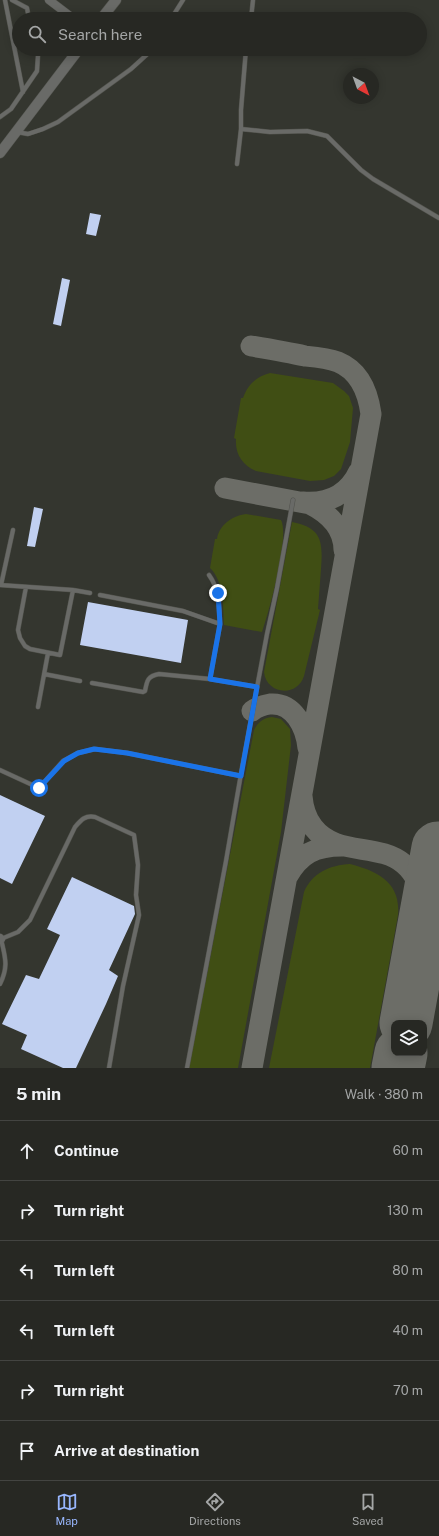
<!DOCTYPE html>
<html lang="en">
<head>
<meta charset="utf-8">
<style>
	:root { --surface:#272823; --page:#2f302b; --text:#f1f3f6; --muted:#a4a6a6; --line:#434441; --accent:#98b6fd }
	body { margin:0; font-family:"Public Sans",sans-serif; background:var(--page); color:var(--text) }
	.controls { position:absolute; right:12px; bottom:12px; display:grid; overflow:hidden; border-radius:8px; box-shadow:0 2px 10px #0003 }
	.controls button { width:36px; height:36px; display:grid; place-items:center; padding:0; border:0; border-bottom:1px solid var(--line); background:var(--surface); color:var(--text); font:20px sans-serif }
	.compass { position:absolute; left:343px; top:68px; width:36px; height:36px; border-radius:50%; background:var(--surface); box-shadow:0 2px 10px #0003; rotate:139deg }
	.stop { position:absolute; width:12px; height:12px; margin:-9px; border:3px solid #1a73e8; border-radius:50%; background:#fff }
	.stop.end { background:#1a73e8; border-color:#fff; box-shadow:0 1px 4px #0008 }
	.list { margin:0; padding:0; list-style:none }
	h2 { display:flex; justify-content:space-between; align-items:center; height:52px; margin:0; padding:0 16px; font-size:17px }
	h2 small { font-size:13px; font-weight:400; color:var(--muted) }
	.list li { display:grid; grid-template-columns:26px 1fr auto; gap:12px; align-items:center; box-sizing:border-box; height:60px; padding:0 16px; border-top:1px solid var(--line) }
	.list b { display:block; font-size:15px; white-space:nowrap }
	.list em { font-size:13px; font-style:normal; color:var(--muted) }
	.icon { flex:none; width:22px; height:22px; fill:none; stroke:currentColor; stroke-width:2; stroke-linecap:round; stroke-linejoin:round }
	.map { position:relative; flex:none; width:439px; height:1068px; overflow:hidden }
	.search { position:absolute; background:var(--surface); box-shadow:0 2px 10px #0003; left:12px; right:12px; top:12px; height:44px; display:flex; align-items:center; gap:10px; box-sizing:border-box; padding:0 14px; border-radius:22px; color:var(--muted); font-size:15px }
	.sheet { height:412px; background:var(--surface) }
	nav { display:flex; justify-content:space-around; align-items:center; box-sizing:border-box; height:56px; border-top:1px solid var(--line); background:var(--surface); font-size:11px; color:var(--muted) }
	nav a { display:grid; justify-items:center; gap:2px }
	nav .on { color:var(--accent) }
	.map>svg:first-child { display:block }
	.green { fill:#404e14 }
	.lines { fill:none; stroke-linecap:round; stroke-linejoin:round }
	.taxiway { stroke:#6c6d67; stroke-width:21 }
	.runway { stroke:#6c6d67; stroke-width:53 }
	.building { fill:#c1d0f1 }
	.service-casing { stroke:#52534d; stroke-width:5 }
	.minor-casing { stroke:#52534d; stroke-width:9 }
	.tertiary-casing { stroke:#52534d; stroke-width:11 }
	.service { stroke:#696a67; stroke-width:4 }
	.minor { stroke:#696a67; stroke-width:8 }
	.tertiary { stroke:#696a67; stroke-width:10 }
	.route { stroke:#1a73e8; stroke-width:5 }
</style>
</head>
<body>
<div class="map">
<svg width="439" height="1068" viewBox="0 0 439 1068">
	<rect width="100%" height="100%" fill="#34362f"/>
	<!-- green -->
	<path class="green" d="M270 373 333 383 344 391 349 396 353 408 350 442 341 469 334 476 324 480 310 481 256 471C242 465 235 454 236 439L234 438 241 398H243C248 384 256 377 270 373Z
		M246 514 281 520C290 537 269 612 262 632L224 625C223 608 224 581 210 568L215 539H217C219 525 232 516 246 514Z
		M292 522C322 528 323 541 321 569 320 582 319 596 318 609L320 610 304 676C297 698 266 694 264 672Z
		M272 717 281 719 290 729 291 745 281 832 238 1068H189L254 730C258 722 263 718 272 717Z
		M350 864C377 871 401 882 398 915L370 1068H269L304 892C312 873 330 865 350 864Z"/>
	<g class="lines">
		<!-- taxiway -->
		<path class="taxiway" d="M251 346C269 349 287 352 305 356 316 357 328 358 338 362 360 371 368 392 371 414L252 1068
			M225 488 310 504C328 513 344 528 344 550
			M303 502C328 504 348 495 359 471
			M252 711C257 707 264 705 270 704 294 702 306 728 308 748
			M302 796C303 808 306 818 313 827 336 857 378 842 404 864 417 875 423 892 427 907
			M287 877C300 854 315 846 342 846"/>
		<!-- runway -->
		<path class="runway" d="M406 1023 438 848
			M398 1068 401 1053"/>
	</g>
	<!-- building -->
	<path class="building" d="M90 213 101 215 96 236 86 234Z
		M62 278 70 280 61 326 53 324Z
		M34 507 43 509 35 547 27 546Z
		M88 602 188 620 181 663 80 645Z
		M0 795 45 816 12 884 0 878Z
		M72 877 134 906 135 914 109 970 118 976 106 1004 76 1068H63L21 1049 27 1035 2 1024 26 975 39 979 60 935 47 929Z"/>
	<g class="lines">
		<!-- service casing -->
		<g class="service-casing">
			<path id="service" d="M5 0 23 92
				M12 0 27 8 29 19
				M171 19 183 0
				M251 19 253 0
				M246 49 241 110V129L270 132 307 131 327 136 361 170 373 179 439 218
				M0 117 11 109 37 71 38 55 37 49
				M17 132 28 134 43 129 58 122 131 69 153 49
				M237 164 241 129
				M209 575C220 590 219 607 220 624
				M0 585 73 590 90 593
				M1 585 13 530
				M26 587 18 630 20 638 25 646 30 649 60 655 73 590
				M100 595 183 611 220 624 210 679 257 687
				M44 674 80 681
				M92 683 143 692 145 691C147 680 148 676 159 674L210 679
				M38 707 48 653
				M0 770 39 788 63 761 78 753 95 749 127 753 241 776
				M0 984C9 966 5 957 1 939L18 932 30 920 75 827C81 820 85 815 95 817L134 835 138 865 136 895 139 915 123 986 109 1068
				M187 1068 226 861 242 768 267 634 277 588 293 500"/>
		</g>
		<!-- minor casing -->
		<g class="minor-casing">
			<path id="minor" d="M49 0 74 19
				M0 938 1 939"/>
		</g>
		<!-- tertiary casing -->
		<g class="tertiary-casing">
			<path id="tertiary" d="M101 19 116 0
				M0 153 79 49"/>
		</g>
		<!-- service -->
		<use href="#service" class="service"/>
		<!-- minor -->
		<use href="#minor" class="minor"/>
		<!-- tertiary -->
		<use href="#tertiary" class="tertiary"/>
	</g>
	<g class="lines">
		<!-- route -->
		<path class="route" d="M39 788 64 761 78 753 94 749 127 753 241 776 257 687 210 679 220 624 218 593"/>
	</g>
</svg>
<div class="controls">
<button><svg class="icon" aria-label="layers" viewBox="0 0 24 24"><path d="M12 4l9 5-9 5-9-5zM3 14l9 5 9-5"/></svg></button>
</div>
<svg class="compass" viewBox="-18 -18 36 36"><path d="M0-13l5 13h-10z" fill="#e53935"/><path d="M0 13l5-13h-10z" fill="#a4a6a6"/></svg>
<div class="stop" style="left:39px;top:788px"></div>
<div class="stop end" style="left:218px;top:593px"></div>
<div class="search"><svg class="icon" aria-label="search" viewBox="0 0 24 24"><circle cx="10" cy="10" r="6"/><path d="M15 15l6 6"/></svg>Search here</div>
</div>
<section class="sheet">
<h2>5 min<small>Walk · 380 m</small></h2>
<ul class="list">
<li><svg class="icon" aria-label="ahead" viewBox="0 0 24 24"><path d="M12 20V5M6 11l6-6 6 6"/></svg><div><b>Continue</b></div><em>60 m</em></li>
<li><svg class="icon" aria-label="right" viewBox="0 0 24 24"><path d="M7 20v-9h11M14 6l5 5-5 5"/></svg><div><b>Turn right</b></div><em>130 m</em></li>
<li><svg class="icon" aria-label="left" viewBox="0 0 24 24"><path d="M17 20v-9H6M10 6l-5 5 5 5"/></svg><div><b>Turn left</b></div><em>80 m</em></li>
<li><svg class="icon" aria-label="left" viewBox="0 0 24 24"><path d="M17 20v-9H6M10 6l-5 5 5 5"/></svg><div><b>Turn left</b></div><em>40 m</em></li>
<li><svg class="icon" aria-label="right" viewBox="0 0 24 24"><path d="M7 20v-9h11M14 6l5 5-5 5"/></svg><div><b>Turn right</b></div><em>70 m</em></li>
<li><svg class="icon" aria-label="arrive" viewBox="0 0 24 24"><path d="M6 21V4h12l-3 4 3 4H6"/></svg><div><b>Arrive at destination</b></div></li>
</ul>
</section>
<nav>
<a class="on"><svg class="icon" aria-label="map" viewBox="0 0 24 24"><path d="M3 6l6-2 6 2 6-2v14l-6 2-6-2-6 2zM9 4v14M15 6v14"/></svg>Map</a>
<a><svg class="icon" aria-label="directions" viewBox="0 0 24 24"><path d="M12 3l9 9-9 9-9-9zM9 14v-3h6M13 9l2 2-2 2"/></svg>Directions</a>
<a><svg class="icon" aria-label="saved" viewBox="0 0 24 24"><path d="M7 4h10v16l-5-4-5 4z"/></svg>Saved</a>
</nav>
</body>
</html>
